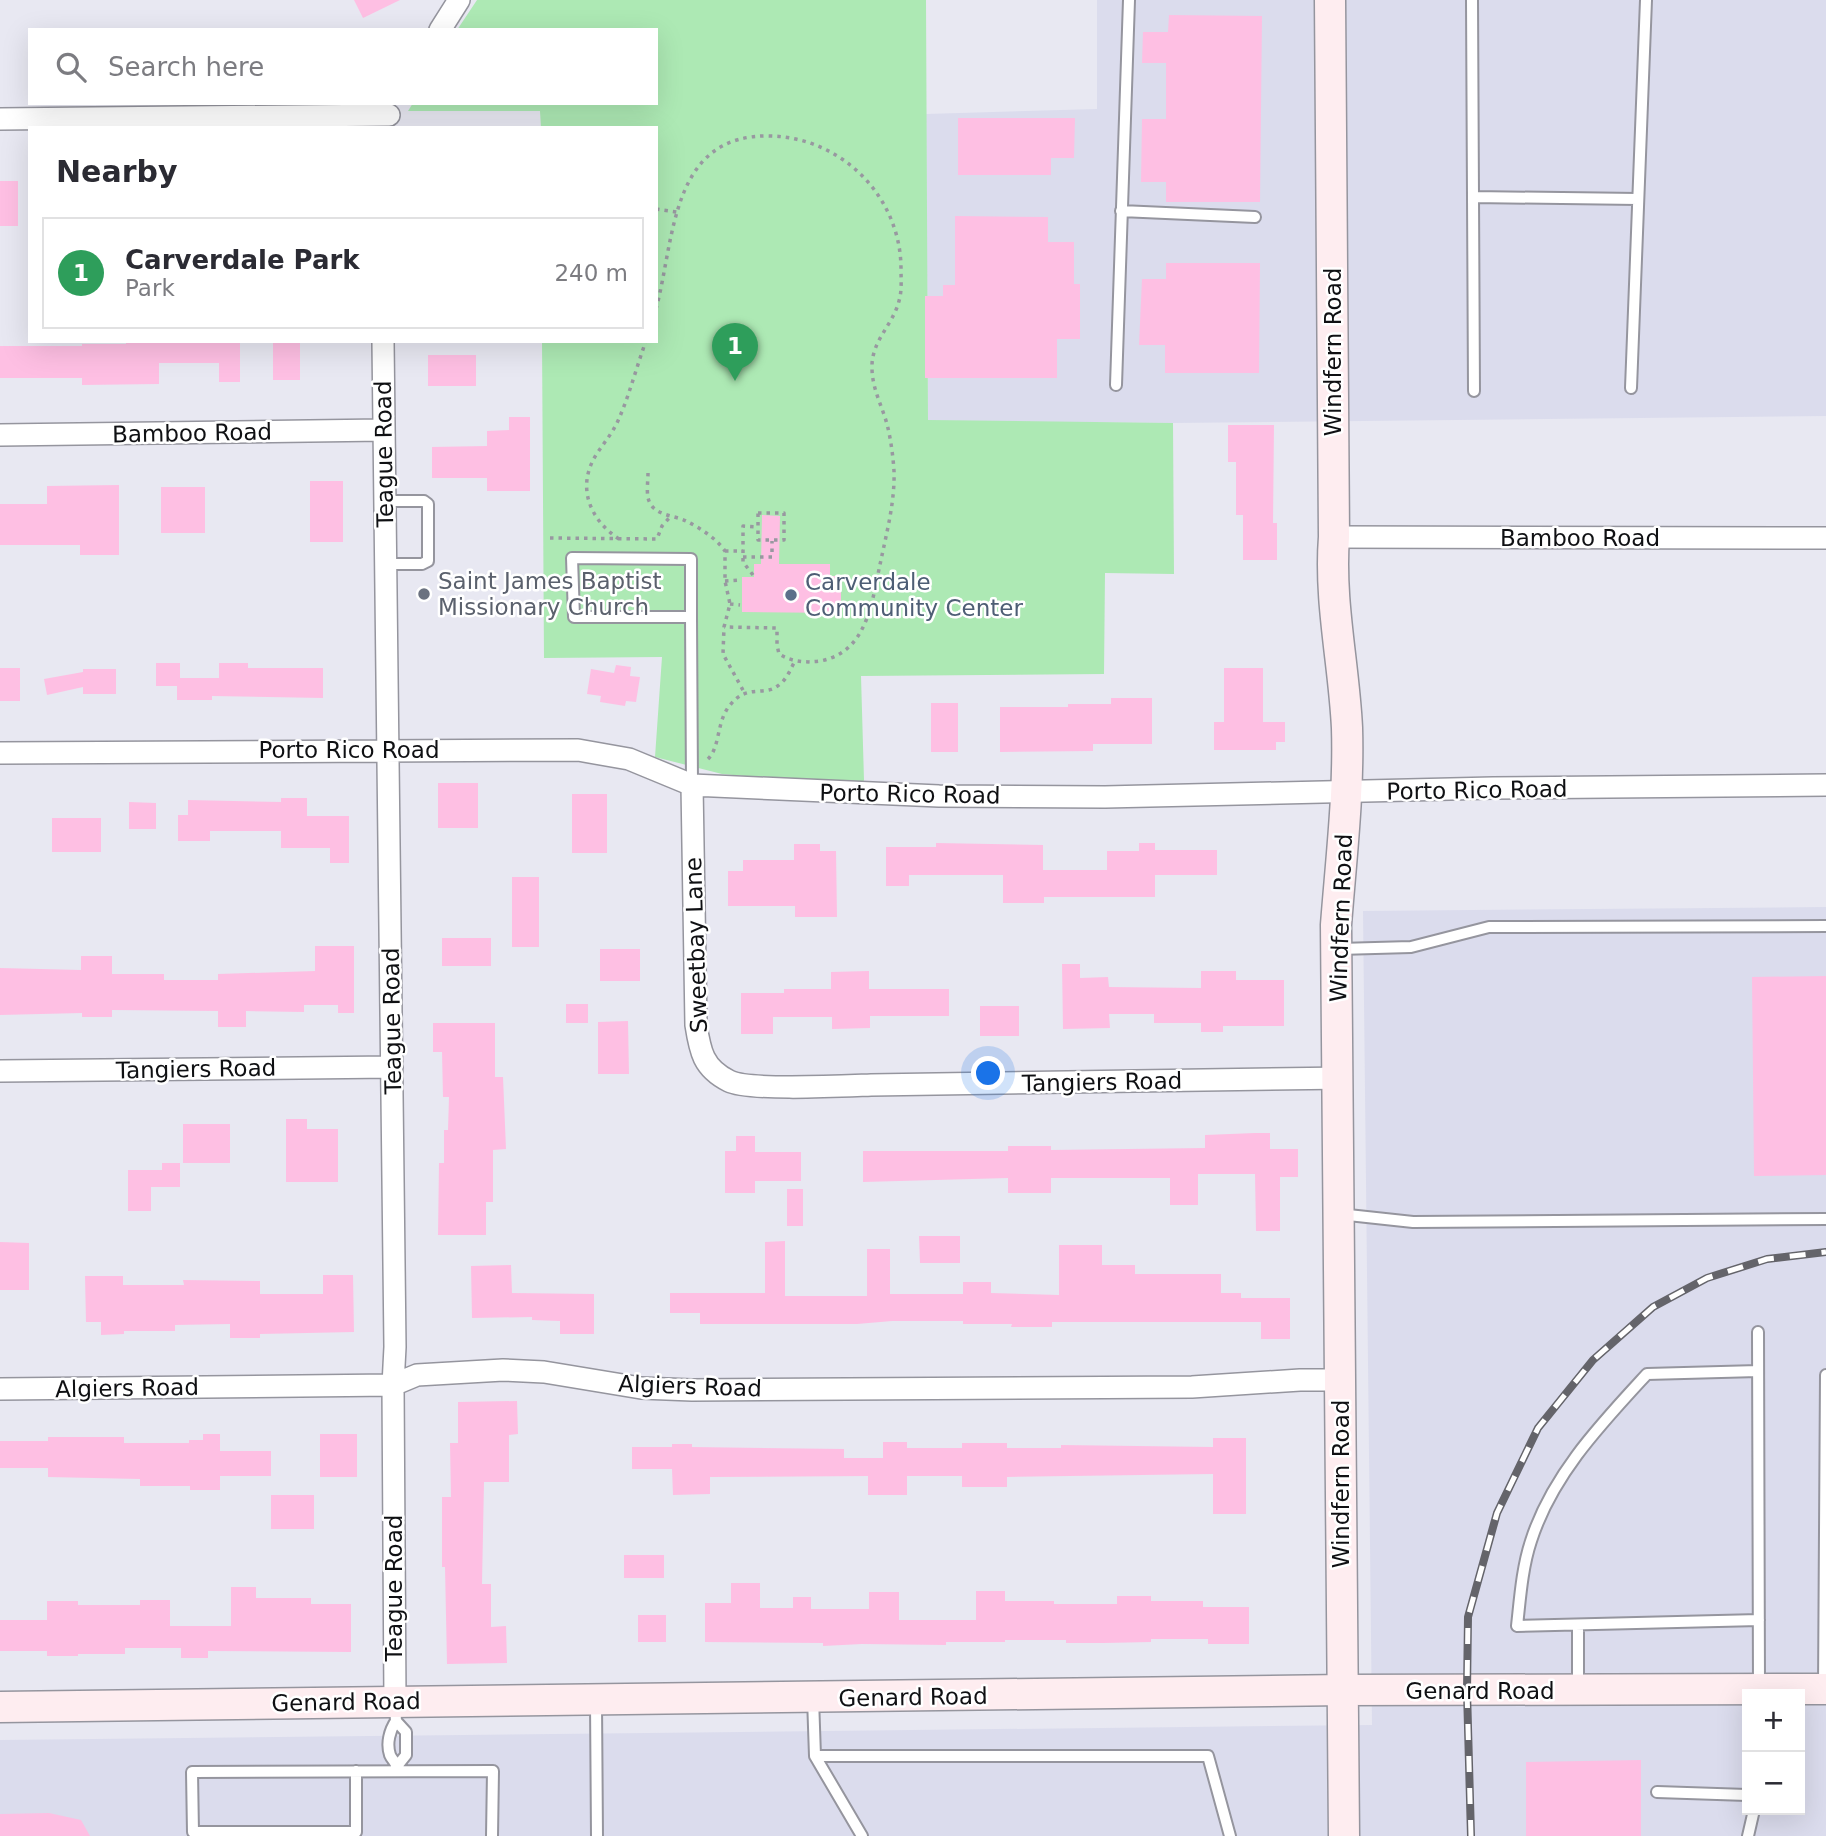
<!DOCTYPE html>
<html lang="en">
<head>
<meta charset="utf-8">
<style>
	:root { --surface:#fff; --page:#f7f7f7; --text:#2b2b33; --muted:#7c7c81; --line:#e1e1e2; --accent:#4756ca }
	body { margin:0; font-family:"DejaVu Sans",sans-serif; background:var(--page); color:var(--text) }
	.controls { position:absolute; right:21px; bottom:21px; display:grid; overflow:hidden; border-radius:0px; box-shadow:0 7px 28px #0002 }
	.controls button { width:63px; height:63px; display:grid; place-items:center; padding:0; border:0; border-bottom:2px solid var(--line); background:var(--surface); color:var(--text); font:35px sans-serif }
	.you { position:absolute; left:989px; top:1074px; width:24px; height:24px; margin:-18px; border:5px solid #fff; border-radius:50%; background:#1a73e8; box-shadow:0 0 0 10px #1a73e833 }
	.badge { display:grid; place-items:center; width:46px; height:46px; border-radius:50%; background:var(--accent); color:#fff; font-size:23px; font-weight:700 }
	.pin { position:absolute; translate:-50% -58px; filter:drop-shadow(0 2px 4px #0008) }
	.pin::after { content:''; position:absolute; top:37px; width:24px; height:21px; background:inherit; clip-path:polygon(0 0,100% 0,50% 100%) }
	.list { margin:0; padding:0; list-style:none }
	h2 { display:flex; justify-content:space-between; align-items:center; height:91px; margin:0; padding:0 28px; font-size:30px }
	h2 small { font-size:23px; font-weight:400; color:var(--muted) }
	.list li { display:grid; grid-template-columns:46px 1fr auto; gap:21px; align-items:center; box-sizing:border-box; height:112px; margin:0 14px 14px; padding:0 14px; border:2px solid var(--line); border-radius:0px }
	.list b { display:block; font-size:26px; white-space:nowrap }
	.list p { margin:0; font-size:23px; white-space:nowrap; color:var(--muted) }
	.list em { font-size:23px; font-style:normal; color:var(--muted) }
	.icon { flex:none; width:38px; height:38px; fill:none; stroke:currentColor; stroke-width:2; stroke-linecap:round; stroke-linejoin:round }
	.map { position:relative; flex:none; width:1826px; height:1836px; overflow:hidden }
	.search { position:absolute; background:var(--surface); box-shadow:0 7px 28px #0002; left:28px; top:28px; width:630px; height:77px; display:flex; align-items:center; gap:18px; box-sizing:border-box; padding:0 24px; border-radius:0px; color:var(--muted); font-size:26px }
	.panel { position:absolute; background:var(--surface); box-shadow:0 7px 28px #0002; left:28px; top:126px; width:630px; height:217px; border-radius:0px }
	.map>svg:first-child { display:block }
	.built { fill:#dbdced; fill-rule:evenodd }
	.green { fill:#ade9b4 }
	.building { fill:#febfe3 }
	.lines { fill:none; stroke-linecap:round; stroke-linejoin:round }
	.lane-casing { stroke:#95959e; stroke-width:14 }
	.street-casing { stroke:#95959e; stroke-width:24 }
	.secondary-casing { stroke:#95959e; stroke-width:33 }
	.path { stroke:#9898a0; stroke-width:3.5; stroke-dasharray:3.5 5; stroke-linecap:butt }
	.lane { stroke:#fff; stroke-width:10 }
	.street { stroke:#fff; stroke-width:21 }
	.secondary { stroke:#feedf0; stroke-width:30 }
	.rail-casing { stroke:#64646a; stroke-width:8 }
	.rail { stroke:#fff; stroke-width:5; stroke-dasharray:16; stroke-linecap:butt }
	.worship-dot { fill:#6b7280; stroke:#fff; stroke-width:2.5 }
	.service-dot { fill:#5c6f8a; stroke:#fff; stroke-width:2.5 }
	.labels { text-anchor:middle; stroke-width:5; stroke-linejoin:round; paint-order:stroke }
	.street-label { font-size:23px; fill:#0f1013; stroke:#fff }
	.worship-label { font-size:23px; fill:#5b616d; stroke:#fff; text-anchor:start }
	.service-label { font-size:23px; fill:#4e5e75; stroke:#fff; text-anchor:start }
</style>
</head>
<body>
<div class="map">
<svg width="1826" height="1836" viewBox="0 0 1826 1836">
	<rect width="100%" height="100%" fill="#e8e8f2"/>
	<!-- built -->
	<path class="built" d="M1097 0H1826V416L1173 423 928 421 926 114 1097 109Z
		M1826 907V1836H0V1740L1372 1725 1363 911ZM1747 1694H1800V1810H1747Z"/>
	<!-- green -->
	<path class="green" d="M477 0H926L928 420 1173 423 1174 574 1105 573 1104 674 861 676 864 780 862 785 857 786 722 774 655 757 662 657 544 658 542 341H656V128H541L540 111H408L413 103H656V30H457Z"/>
	<!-- building -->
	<path class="building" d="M354 0H400L363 18Z
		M1169 15 1262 16 1260 202H1166V182H1141L1142 119H1166V63H1142L1143 32H1168Z
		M958 118H1075L1074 158H1051V175H958Z
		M0 181H18V226H0Z
		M955 216 1048 217V242H1074V284H1080V339H1057V378H925V296H943V285H955Z
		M1166 263H1260L1259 373H1165V345H1139L1142 279H1166Z
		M126 341H240V382H219V363H159V384L82 385V378H0V346H82V344H126Z
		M273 341H300V380H273Z
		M428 355H476V386H428Z
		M509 417H530V491H487V478H432V447L487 446V431L509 430Z
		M1228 425H1274L1273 523H1277V560H1243V515H1236V462H1228Z
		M310 481H343V542H310Z
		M119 485V555H80V545H0V504H47V486Z
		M161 487H205V533H161Z
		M762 515 780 516 779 564H830V576H841V613L742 612V577H754V564H761Z
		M156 663H180V678H219V663H248V668H323V698L212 696V700H177V686H156Z
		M616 665 631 667 630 676 640 677 636 702 626 701 625 706 600 702 601 696 587 694 591 669 614 673Z
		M0 668H20V701H0Z
		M1224 668H1263V722H1285V742H1276V750H1214V722H1224Z
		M83 669H116V694H83V687L47 695 44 679 83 672Z
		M1111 698H1152V744H1093V751L1000 752V707H1068V704H1111Z
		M931 703H958V752H931Z
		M438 783H478V828H438Z
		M572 794H607V853H572Z
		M281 798H307V816H349V863H330V848H281V831H210V841H178V815H188V800L281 802Z
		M129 802 156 803V829H129Z
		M52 818H101V852H52Z
		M936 843 1043 845V870H1107V851H1139V843H1155V850H1217V875H1155V897H1044V903H1003V875H909V886H886V847H936Z
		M794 844H820V851H836L837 917H795V906H728V871H743V860H794Z
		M512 877H539V947H512Z
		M442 938H491V966H442Z
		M315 946H354V1013H338V1005H304V1012L246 1011V1027H218V1011L112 1010V1017H82V1013L0 1015V968L81 970V956H112V974H164V980H218V974L315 971Z
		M600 949H640V981H600Z
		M1062 964H1080V978L1108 977 1109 987 1201 988V971H1236V980H1284V1026H1223V1032H1201V1023H1154V1014H1109L1110 1028 1063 1029Z
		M869 971V989H949V1016H870V1028L832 1029V1017H773V1034H741V993H784V989H831V972Z
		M1826 976V1175L1754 1176 1752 977Z
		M566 1004H588V1023H566Z
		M980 1006H1019V1036H980Z
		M628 1021 629 1074H598V1022Z
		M433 1023H495V1077H503L506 1149 493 1150V1202H486V1235H438L439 1163H444V1130H448L449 1097H443L442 1052H433Z
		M286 1119H307V1129H338V1182H286Z
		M183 1124H230V1163H183Z
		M1255 1133H1270V1149H1298V1177H1280V1231H1256L1255 1174H1198V1205H1170V1178H1051V1193H1008V1178L863 1182V1151H1008V1146H1051V1150L1205 1148V1135Z
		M736 1136H755V1152H801V1181H755V1193H725V1151H736Z
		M162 1163H180V1187H151V1211H128V1170H162Z
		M787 1189H803V1226H787Z
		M919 1236H960V1263H920Z
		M785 1241V1296H867V1249H890V1294H963V1282H991V1293L1059 1295V1245H1102V1265H1135V1274H1221V1293H1241V1298H1290V1339H1261V1322H1052V1327H1011L1012 1324H963V1321H892L857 1324H700V1313H670V1293H765V1242Z
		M0 1242 29 1243V1290H0Z
		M511 1265 512 1293 594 1294V1334H560V1321L532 1320V1317L472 1318 471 1266Z
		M323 1275H353L354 1332 260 1334V1338H230V1324L175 1325V1331H124V1334L101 1335V1322H86L85 1276H123V1285H184L183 1280 260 1281V1294H323Z
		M517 1401 518 1434 509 1435V1482H484L482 1584H491V1627L506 1626 507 1663 447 1664 445 1567H442V1497H451L450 1443H458V1402Z
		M203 1434H220V1451H271V1476H220V1490H190V1486H140V1479L48 1477V1468H0V1441H48V1437H124V1443H189V1440H203Z
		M320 1434H357V1477H320Z
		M1213 1438H1246V1514H1213V1474L1007 1477V1487H962V1476H907V1495H868V1476L710 1477V1494L673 1495 672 1469H632V1447H672V1444H692V1447L844 1449V1458H883V1442H907V1448H962V1443H1007V1448H1061V1445L1213 1447Z
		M271 1495H314V1529H271Z
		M624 1555H664V1578H624Z
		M731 1583H760V1608H793V1597H811V1609H869V1592H899V1620H976V1591H1005V1601H1054V1604H1117V1596H1151V1601H1203V1607H1249V1644H1208V1639H1151V1642L1104 1643H1066V1640H1005V1642H946V1645L862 1644 823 1646V1643L705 1642V1603H731Z
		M231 1587H256V1598H311V1604H351V1652L208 1651V1658H181V1648H125V1654H78V1656H47V1651H0V1620H47V1601H78V1605H140V1600H170V1626H231Z
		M638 1615H666V1642H638Z
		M1641 1760V1836H1526V1762Z
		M49 1813 81 1820 90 1836H0V1814Z"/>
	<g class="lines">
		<!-- lane casing -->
		<g class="lane-casing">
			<path id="lane" d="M1472 0 1474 391
				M1473 197 1638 199
				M1121 211 1255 217
				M1116 385 1129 0
				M1631 388 1646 0
				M385 501H424L428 504V561L422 564H386
				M691 617V559L572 558 574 617H691L692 785
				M1339 949 1411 947 1489 927 1826 926
				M1339 1214 1413 1222 1826 1219
				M1758 1332 1759 1687
				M1758 1371 1647 1374C1601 1424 1552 1475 1531 1541 1522 1568 1520 1599 1517 1626L1759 1620
				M1578 1625V1689
				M1824 1687 1826 1375
				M813 1698 815 1756 862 1836
				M596 1703 597 1836
				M395 1705 396 1721 406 1732V1755L398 1765
				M396 1721C390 1730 386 1743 390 1755 393 1762 397 1762 398 1771
				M815 1756H1208L1230 1836
				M356 1771V1832H193L192 1772 493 1771 492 1836
				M1657 1792 1747 1795
				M1748 1836 1754 1810"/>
		</g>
		<!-- street casing -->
		<g class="street-casing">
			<path id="street" d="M440 30 459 0
				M0 119 389 115
				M383 341 395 1347 393 1385 395 1701
				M0 435 383 430
				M1334 537 1826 538
				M0 753 578 750 629 759 692 785 939 796 1105 797 1493 788 1826 785
				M692 785 696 1025C700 1051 703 1068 729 1081 749 1091 844 1086 871 1085 1027 1083 1182 1081 1337 1078
				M0 1071 392 1067
				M0 1389 393 1385 417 1375 503 1370 544 1372 641 1388 692 1390 1192 1387 1300 1380H1341"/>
		</g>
		<!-- secondary casing -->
		<g class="secondary-casing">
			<path id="secondary" d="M1330 0 1334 537C1329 602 1344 664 1347 728 1349 794 1341 860 1336 925L1344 1836
				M0 1707 1344 1690 1826 1689"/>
		</g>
		<!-- path -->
		<path class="path" d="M656 209 677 212
			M656 309C675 239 670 133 771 136 843 138 901 198 901 269 901 280 902 291 899 301 893 325 871 341 872 368 872 388 882 406 887 424 891 440 893 456 894 471 895 501 887 531 881 560 872 599 869 652 820 661 806 663 792 662 779 654L777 645V628L724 627
			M648 473C648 482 646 493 649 501 655 516 674 515 686 521 700 528 716 538 725 551V581L730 604 724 627 723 654 744 692
			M758 513H784V540H758Z
			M550 538 657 539 662 526 670 517
			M619 539C590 520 576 487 596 455 603 444 611 435 617 423 629 397 636 368 646 341
			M725 551H743
			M743 557H772V541
			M753 575 743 562V526L758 527
			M725 581 740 580
			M730 604 740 605
			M708 759C721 746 716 720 731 704 748 683 765 698 780 684 787 679 791 668 795 661"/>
		<!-- lane -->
		<use href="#lane" class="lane"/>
		<!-- street -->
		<use href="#street" class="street"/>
		<!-- secondary -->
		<use href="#secondary" class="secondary"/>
		<!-- rail casing -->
		<g class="rail-casing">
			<path id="rail" d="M1471 1836 1467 1691 1468 1617 1497 1513 1538 1428 1593 1360 1653 1307 1707 1278 1767 1259 1826 1252"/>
		</g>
		<!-- rail -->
		<use href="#rail" class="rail"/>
	</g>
	<!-- markers -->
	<circle class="worship-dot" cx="424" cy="594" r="7"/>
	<circle class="service-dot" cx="791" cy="595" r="7"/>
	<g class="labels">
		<!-- street labels -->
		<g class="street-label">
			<text transform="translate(1333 352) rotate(-90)" y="8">Windfern Road</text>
			<text transform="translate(192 433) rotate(-1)" y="8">Bamboo Road</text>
			<text transform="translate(384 454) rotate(-91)" y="8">Teague Road</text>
			<text x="1580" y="546">Bamboo Road</text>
			<text x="349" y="758">Porto Rico Road</text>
			<text transform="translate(1477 790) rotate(-1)" y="8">Porto Rico Road</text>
			<text transform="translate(910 794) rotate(1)" y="8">Porto Rico Road</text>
			<text transform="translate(1341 918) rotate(-88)" y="8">Windfern Road</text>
			<text transform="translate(696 945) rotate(-92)" y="8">Sweetbay Lane</text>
			<text transform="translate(392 1021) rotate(-91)" y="8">Teague Road</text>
			<text transform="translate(196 1069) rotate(-1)" y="8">Tangiers Road</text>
			<text transform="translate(1102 1082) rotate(-1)" y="8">Tangiers Road</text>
			<text transform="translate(690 1386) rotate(2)" y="8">Algiers Road</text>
			<text transform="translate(127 1388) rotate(-1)" y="8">Algiers Road</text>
			<text transform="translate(1341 1484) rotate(-90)" y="8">Windfern Road</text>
			<text transform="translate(394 1588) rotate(-90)" y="8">Teague Road</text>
			<text x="1480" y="1699">Genard Road</text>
			<text transform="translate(913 1697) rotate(-1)" y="8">Genard Road</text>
			<text transform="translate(346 1702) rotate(-1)" y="8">Genard Road</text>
		</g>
		<!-- worship labels -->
		<g class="worship-label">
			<text x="438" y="589">Saint James Baptist<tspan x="438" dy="26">Missionary Church</tspan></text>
		</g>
		<!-- service labels -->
		<g class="service-label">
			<text x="805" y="590">Carverdale<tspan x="805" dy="26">Community Center</tspan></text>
		</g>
	</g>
</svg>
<div class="controls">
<button>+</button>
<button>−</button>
</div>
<div class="you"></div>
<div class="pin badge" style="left:735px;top:381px;background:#2e9e5b">1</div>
<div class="search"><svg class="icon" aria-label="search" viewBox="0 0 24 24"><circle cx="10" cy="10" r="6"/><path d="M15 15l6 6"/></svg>Search here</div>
<section class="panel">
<h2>Nearby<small></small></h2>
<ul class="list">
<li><span class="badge" style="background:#2e9e5b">1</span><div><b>Carverdale Park</b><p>Park</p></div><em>240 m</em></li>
</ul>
</section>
</div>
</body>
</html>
